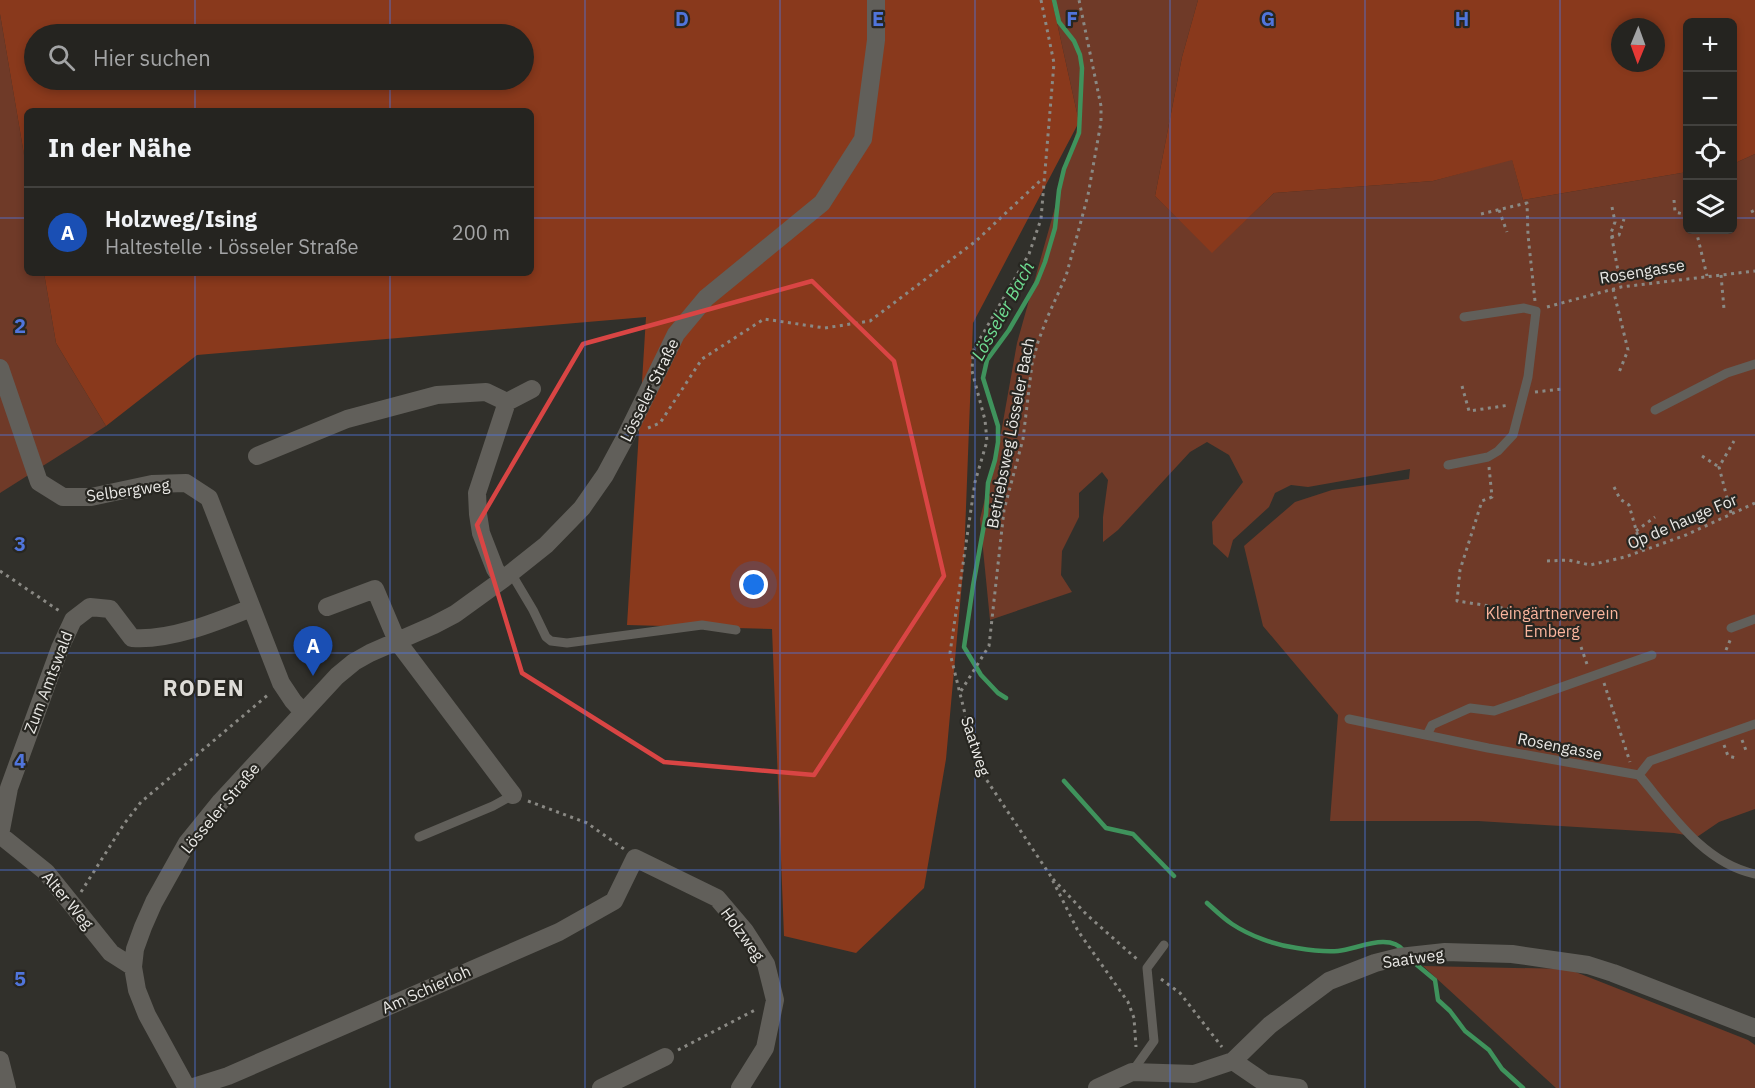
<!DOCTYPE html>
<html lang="de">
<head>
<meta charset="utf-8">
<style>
	:root { --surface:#252420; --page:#31302d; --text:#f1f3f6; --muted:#a3a4a5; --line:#42413e; --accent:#ea580c }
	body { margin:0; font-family:"IBM Plex Sans",sans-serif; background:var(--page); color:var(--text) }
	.controls { position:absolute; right:18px; top:18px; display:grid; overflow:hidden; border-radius:9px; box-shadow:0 3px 9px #0003 }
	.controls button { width:54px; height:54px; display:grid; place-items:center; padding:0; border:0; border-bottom:2px solid var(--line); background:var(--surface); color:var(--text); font:30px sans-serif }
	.compass { position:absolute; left:1611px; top:18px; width:54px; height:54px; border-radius:50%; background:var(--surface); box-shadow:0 3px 9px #0003; rotate:181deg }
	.you { position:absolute; left:754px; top:585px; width:21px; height:21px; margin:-15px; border:4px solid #fff; border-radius:50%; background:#1a73e8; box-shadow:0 0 0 9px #1a73e833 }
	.badge { display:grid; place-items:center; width:39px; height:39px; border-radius:50%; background:var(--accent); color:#fff; font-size:20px; font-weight:700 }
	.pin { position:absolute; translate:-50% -50px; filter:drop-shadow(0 2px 3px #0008) }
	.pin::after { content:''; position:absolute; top:32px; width:21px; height:18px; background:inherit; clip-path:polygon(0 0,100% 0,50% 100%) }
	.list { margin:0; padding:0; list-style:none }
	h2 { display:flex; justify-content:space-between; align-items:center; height:78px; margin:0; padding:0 24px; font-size:26px }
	h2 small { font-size:20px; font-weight:400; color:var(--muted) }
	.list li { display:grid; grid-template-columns:39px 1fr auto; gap:18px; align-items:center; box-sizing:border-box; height:90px; padding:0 24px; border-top:2px solid var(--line) }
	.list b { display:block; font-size:22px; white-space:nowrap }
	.list p { margin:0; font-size:20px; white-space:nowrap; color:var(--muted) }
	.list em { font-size:20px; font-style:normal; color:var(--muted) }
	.icon { flex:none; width:33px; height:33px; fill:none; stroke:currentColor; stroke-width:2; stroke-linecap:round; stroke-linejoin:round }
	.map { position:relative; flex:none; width:1755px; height:1088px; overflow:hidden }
	.search { position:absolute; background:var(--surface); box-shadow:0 3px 9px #0003; left:24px; top:24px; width:510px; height:66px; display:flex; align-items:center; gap:15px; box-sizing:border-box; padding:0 21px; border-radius:33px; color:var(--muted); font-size:22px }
	.panel { position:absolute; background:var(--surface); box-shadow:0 3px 9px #0003; left:24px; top:108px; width:510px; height:168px; border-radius:9px }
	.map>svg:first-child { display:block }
	.green { fill:#6f3a28 }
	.forest { fill:#89391c; fill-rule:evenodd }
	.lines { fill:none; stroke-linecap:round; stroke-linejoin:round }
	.stream { stroke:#3f935c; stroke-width:4.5 }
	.path { stroke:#8a8984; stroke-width:3; stroke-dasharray:3 4.5; stroke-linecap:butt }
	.lane { stroke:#615f5a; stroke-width:9 }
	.street { stroke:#615f5a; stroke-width:18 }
	.marked { fill:none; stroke:#d94544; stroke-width:4.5; stroke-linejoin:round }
	.grid { fill:none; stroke:#5075dc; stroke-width:1.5; stroke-opacity:0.55 }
	.labels { text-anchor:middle; stroke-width:4.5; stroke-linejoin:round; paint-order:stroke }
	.street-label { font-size:16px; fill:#eae9e6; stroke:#272621 }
	.park-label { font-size:16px; fill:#fab59d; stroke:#272621 }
	.water-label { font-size:18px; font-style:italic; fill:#6fdd92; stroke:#272621 }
	.district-label { font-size:22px; font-weight:bold; letter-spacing:1.5px; fill:#dedcd7; stroke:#272621 }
	.grid-label { font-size:20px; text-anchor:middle; font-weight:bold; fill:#5075dc; stroke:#272621; stroke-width:4.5; stroke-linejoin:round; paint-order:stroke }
</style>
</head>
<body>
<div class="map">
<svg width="1755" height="1088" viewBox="0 0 1755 1088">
	<rect width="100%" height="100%" fill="#31302b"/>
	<!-- green -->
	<path class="green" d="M1052 0H1198L1182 57 1155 196 1212 252 1274 193 1433 181 1512 159 1523 200 1687 172 1688 230H1732L1733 164 1755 154V809L1719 822 1697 837 1674 833 1478 821H1330L1338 715 1263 626 1244 546 1295 502 1332 490 1409 479 1410 469 1308 487 1291 485 1275 493 1269 507 1233 540 1228 558 1213 544 1212 522 1243 482 1229 455 1207 442 1190 452 1118 530 1103 542V517L1108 480 1102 472 1079 493V517L1062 551 1061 575 1072 592 990 620 980 519 1001 433 1017 343 1079 122Z
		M0 14 27 172V273H44L56 343 106 426 0 493Z
		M1423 966 1568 969 1748 1040 1755 1045V1088H1556Z"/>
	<!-- forest -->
	<path class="forest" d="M0 0H1052L1079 122 973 323 964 560 946 759 924 888 856 953 784 936 772 629 627 625 646 317 197 355 106 426 56 343 44 273H531V111H27V172L0 14ZM34 34H524V80H34Z
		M1198 0H1755V154L1733 164 1732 22H1688L1687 172 1523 200 1512 160 1433 181 1274 193 1212 253 1155 196 1182 57ZM1620 27H1656V63H1620Z"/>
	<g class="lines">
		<!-- stream -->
		<path class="stream" d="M1006 698 998 693 981 675 964 647 973 586 986 514 988 483 995 460 998 442V426L983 378 987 360 1009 330 1037 282 1045 262 1055 228 1059 190 1064 169 1079 133 1082 68 1080 55 1074 41 1059 22 1054 0
			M1064 781 1106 828 1133 834 1174 876
			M1207 903C1215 910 1223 918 1232 924 1250 936 1275 945 1297 948 1309 950 1326 952 1338 951 1358 949 1389 932 1404 951
			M1411 960 1435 980 1438 1000 1450 1011 1465 1031 1489 1050 1502 1069 1523 1088"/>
		<!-- path -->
		<path class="path" d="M1041 0 1054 63 1041 219 1029 254 973 351 972 371 985 420 987 441 975 482 950 653 970 734 982 773 1050 875 1078 931 1128 1002 1134 1018 1136 1047
			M1674 200 1675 212 1688 215
			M1612 207 1615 222 1611 233 1621 287
			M1499 210 1507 232
			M1751 212 1755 210
			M1481 214 1527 203 1528 235 1535 301
			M1696 230 1707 276
			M1611 237 1619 235 1624 219
			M1721 275 1724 309
			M1613 289 1628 350 1618 375
			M1547 307 1621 287 1755 271
			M1462 386 1469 411 1510 405
			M1535 392 1562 389
			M648 428 660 423 702 359 764 319 825 328 870 321 976 241 1042 179
			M1702 456 1719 467
			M1489 467 1492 497 1482 501 1460 570 1457 601 1543 614
			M1614 487 1620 499 1629 505 1642 551
			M1731 513 1719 467 1734 441
			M1636 531 1655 517
			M1547 561 1568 560 1590 565 1625 557 1686 535 1755 503
			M0 571 61 612
			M1581 647 1588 667
			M1726 650 1731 638
			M1604 683 1630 762
			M961 691 989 646 1004 510 1023 439 1032 364 1038 342 1047 318 1066 276 1077 236 1088 195 1101 122V106L1079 0
			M1742 740 1747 753
			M1724 745 1728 756 1736 758
			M528 801 587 823 624 849
			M1053 879 1087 915 1139 961
			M81 892 124 824 141 802 269 694
			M1161 979 1180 993 1222 1047
			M678 1050 757 1009"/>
		<!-- lane -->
		<path class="lane" d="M1655 410 1727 373 1755 364
			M1448 465 1488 457 1498 451 1513 435 1528 377 1536 311 1524 308 1464 317
			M511 573 533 610 546 637 551 641 567 643 702 625 736 630
			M1731 628 1755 619
			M1349 719 1488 748 1639 775
			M1427 735 1432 725 1470 708 1494 711 1652 655
			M1639 775C1671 813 1703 863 1755 874
			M1639 775 1650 761 1755 724
			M419 837 493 806 513 795
			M1132 1072 1154 1041 1147 968 1164 945"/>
		<!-- street -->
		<path class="street" d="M0 368 39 482 63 497H91L152 484 186 483 209 498 281 683 293 701 303 712
			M257 456 347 419 437 395 486 392 507 402
			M502 580 495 569 481 533 478 514 477 493 507 402 532 389
			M327 607 375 589 397 641 513 795
			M0 835 9 788 60 648 73 620 90 607 110 609 132 638C170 641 216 622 251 608
			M0 835 46 872 111 953 133 967
			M0 1060 7 1088
			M1233 1061 1265 1083 1299 1088
			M187 1088 147 1015 137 990 133 967 135 949 143 927 154 902 187 843 221 801 337 676 354 662 370 653 434 625 455 614 502 580 546 545 582 508 605 475 626 436 676 334 706 298 822 203 863 139 876 40V0
			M190 1088 228 1076 559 932 614 901 635 858 717 898 745 931 766 964 775 1000 765 1048 740 1088
			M601 1088 665 1057
			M1097 1088 1132 1072 1194 1074 1233 1061 1270 1025 1329 981 1375 963 1399 957 1445 952 1512 954 1588 965 1613 973 1755 1028"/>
	</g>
	<!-- marked area -->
	<path class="marked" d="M812 281 894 361 944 576 814 775 664 762 522 673 477 525 583 344Z"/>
	<!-- grid -->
	<path class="grid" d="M195 0V34M390 0V34M585 0V1088M780 0V1088M975 0V1088M1170 0V1088M1365 0V1088M1560 0V1088M195 80V111M390 80V111M0 218H27M531 218H1688M1732 218H1755M195 273V1088M390 273V1088M0 435H1755M0 653H1755M0 870H1755"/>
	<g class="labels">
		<!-- street labels -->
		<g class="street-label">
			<text transform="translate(1642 271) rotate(-9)" y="6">Rosengasse</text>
			<text transform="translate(649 390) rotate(-64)" y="6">Lösseler Straße</text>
			<text transform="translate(1010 433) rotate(-79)" y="6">Betriebsweg Lösseler Bach</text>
			<text transform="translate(128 490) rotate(-8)" y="6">Selbergweg</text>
			<text transform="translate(1682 521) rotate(-23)" y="6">Op de hauge For</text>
			<text transform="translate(48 682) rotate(-69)" y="6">Zum Amtswald</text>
			<text transform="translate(976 746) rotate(72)" y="6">Saatweg</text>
			<text transform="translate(1560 746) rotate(11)" y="6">Rosengasse</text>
			<text transform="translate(220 808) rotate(-50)" y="6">Lösseler Straße</text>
			<text transform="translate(68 900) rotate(50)" y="6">Alter Weg</text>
			<text transform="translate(743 934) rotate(54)" y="6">Holzweg</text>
			<text transform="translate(1413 958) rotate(-8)" y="6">Saatweg</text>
			<text transform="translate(426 989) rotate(-24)" y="6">Am Schierloh</text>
		</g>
		<!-- park labels -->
		<g class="park-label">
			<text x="1552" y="619">Kleingärtnerverein<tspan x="1552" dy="18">Emberg</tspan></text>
		</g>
		<!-- water labels -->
		<g class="water-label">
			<text transform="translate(1003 311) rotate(-61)" y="6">Lösseler Bach</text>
		</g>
		<!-- district labels -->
		<g class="district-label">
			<text x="204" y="696">RODEN</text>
		</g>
	</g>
	<g class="grid-label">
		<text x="682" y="26">D</text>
		<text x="878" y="26">E</text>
		<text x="1072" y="26">F</text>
		<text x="1268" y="26">G</text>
		<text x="1462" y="26">H</text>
		<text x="20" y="333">2</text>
		<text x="20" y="551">3</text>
		<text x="20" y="768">4</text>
		<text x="20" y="986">5</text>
	</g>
</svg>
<div class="controls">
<button>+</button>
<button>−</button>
<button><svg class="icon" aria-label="locate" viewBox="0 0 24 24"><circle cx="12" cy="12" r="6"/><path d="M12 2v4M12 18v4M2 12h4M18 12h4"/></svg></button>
<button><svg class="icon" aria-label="layers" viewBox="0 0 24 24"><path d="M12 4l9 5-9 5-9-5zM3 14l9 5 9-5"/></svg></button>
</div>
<svg class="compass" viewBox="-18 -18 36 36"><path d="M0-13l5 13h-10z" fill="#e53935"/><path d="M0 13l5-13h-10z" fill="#a3a4a5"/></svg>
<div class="you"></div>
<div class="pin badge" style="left:313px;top:676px;background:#1a4fb4">A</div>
<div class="search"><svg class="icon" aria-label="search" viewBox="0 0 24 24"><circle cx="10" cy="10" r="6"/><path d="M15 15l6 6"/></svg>Hier suchen</div>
<section class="panel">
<h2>In der Nähe<small></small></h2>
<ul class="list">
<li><span class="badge" style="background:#1a4fb4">A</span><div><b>Holzweg/Ising</b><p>Haltestelle · Lösseler Straße</p></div><em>200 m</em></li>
</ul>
</section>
</div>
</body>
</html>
